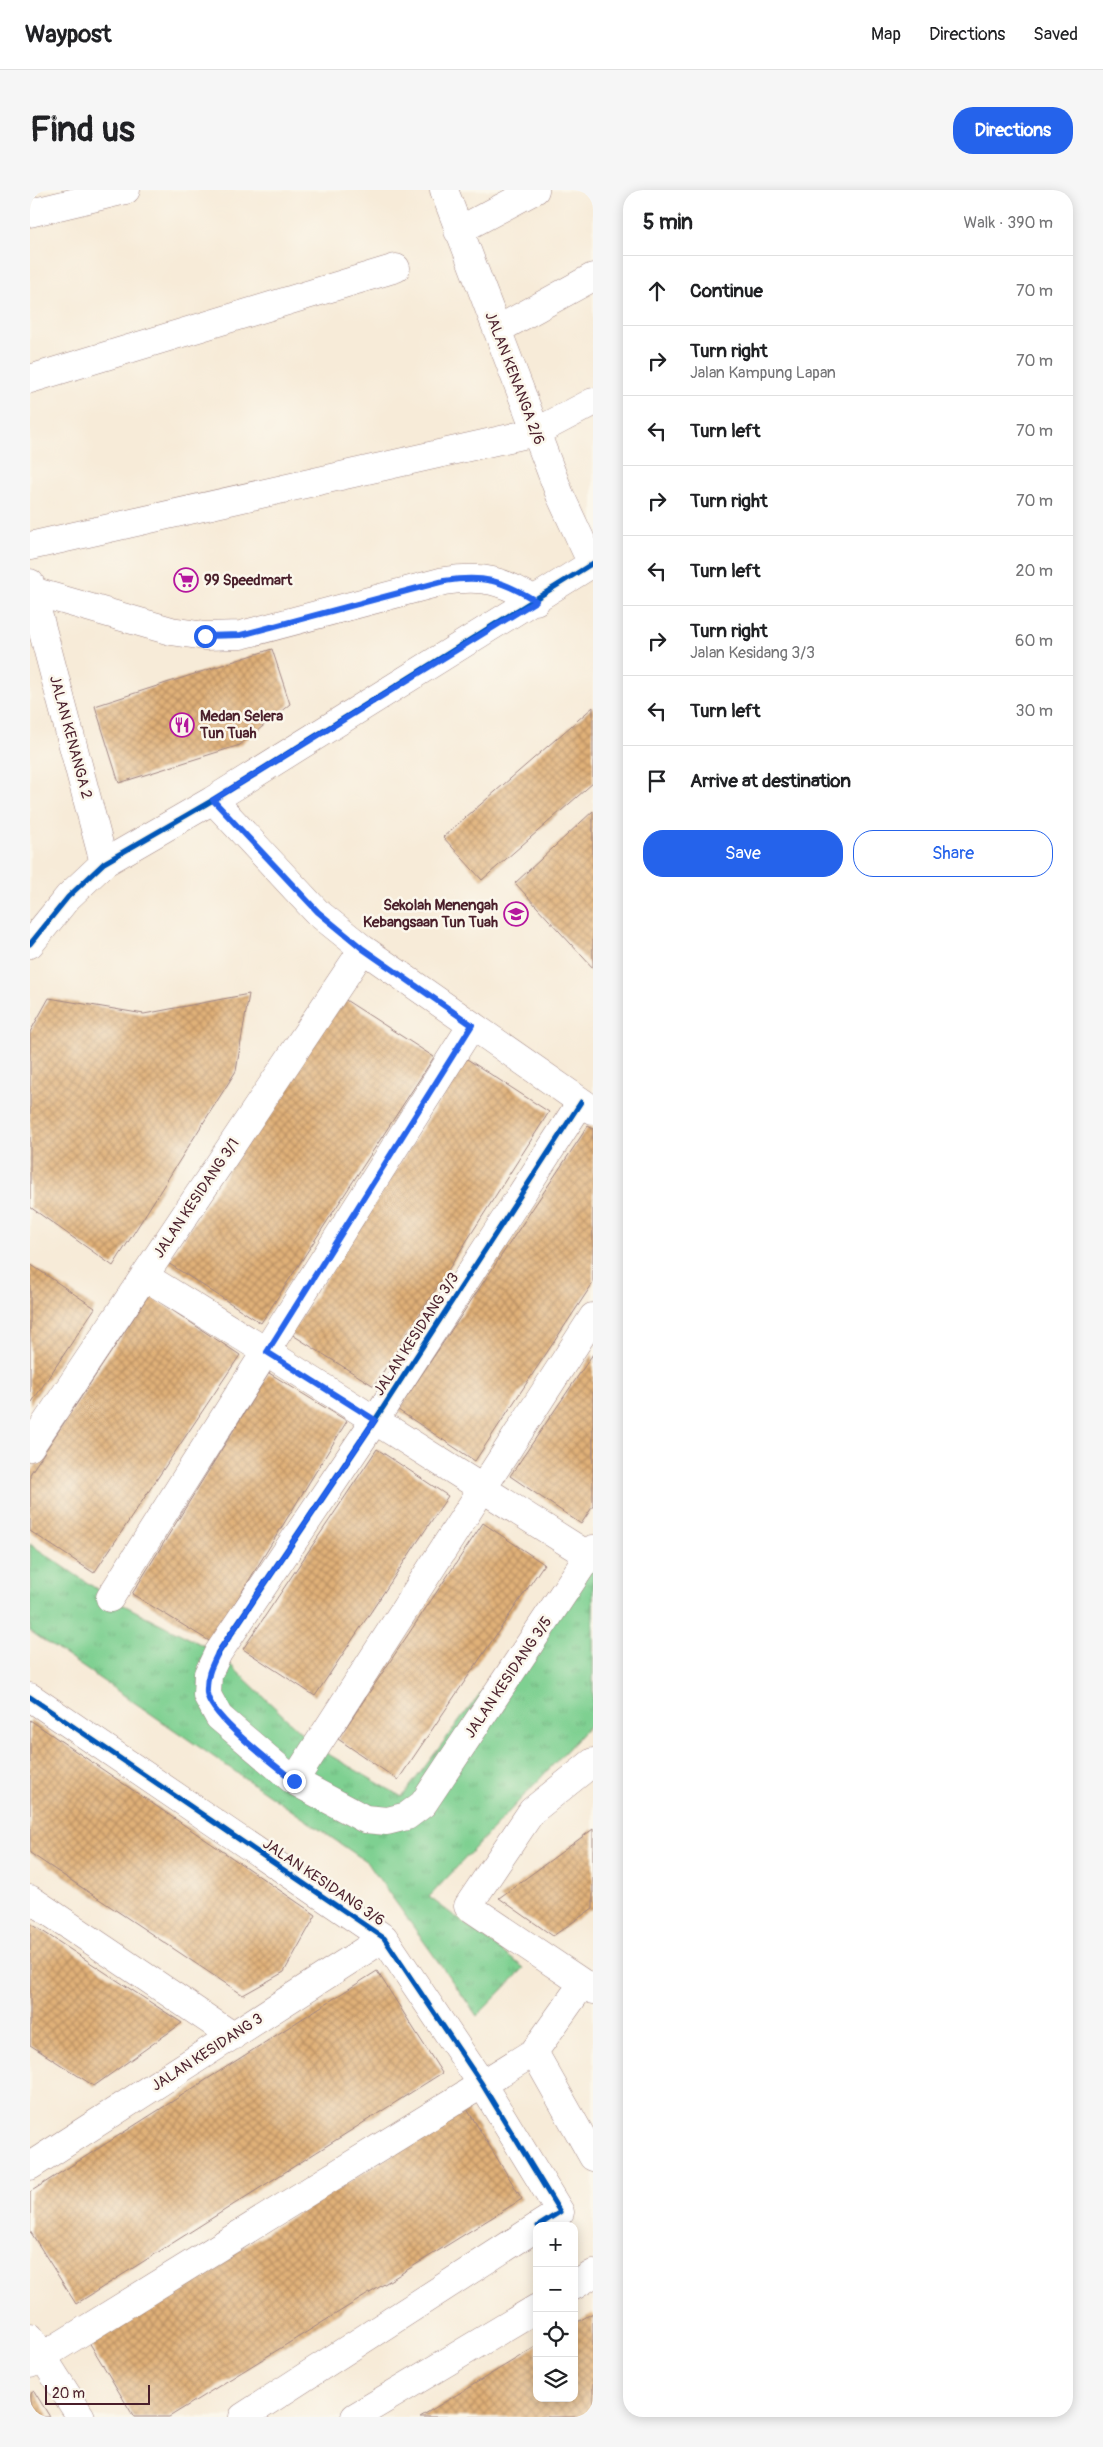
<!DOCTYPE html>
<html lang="en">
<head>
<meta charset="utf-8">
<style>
	:root { --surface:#fff; --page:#f6f6f6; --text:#202124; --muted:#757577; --line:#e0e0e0; --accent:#2563eb }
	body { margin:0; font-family:Pangolin,sans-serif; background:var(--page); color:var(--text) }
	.controls { position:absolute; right:15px; bottom:15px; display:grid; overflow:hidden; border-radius:10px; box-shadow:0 2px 12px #0003 }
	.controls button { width:45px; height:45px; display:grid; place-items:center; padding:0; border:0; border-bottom:1px solid var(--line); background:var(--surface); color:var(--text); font:25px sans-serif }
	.scale { position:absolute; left:15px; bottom:12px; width:105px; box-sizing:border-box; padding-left:5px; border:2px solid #4a1f2b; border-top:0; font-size:14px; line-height:18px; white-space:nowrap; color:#4a1f2b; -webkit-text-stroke:4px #fbf7ec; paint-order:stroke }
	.stop { position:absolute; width:15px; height:15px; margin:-11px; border:4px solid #2563eb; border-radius:50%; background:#fff }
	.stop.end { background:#2563eb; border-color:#fff; box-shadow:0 1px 5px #0008 }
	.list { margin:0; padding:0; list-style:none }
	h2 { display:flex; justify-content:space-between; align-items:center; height:65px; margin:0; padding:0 20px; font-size:21px }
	h2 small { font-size:16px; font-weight:400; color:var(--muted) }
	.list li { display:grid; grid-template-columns:32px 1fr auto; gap:15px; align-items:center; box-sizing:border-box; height:70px; padding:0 20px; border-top:1px solid var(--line) }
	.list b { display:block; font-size:19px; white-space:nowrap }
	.list p { margin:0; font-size:16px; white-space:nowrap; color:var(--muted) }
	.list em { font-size:16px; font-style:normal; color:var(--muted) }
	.actions { display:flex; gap:10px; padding:15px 20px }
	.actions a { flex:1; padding:11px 0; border:1px solid var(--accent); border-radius:20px; text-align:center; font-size:18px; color:var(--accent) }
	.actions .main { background:var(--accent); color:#fff }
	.icon { flex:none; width:28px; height:28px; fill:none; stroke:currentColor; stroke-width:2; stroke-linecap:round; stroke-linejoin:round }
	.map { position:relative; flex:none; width:563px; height:2227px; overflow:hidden; border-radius:20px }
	header { display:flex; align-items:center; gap:30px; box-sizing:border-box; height:70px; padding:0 25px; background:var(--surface); border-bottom:1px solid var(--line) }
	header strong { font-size:24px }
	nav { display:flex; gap:28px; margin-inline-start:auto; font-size:18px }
	.intro { display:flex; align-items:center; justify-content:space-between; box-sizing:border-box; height:120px; padding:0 30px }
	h1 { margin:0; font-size:35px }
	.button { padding:12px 22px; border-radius:20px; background:var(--accent); color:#fff; font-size:18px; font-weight:700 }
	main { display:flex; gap:30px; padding:0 30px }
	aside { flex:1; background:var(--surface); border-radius:20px; box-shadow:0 2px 12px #0003 }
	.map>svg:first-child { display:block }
	.grass { fill:url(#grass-tufts); stroke:#64785e }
	.building { fill:url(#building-cross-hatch) }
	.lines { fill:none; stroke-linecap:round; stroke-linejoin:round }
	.minor-casing { stroke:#a08582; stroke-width:29 }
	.minor { stroke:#fff; stroke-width:28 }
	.cycleway-casing { stroke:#fbf7ec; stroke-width:8 }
	.cycleway { stroke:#0057b8; stroke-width:5 }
	.route { stroke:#2563eb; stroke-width:6 }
	.labels { text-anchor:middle; stroke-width:5; stroke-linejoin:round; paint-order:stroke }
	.street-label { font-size:15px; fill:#4a1f2b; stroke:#fbf7ec }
	.poi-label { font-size:15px; font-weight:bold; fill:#4a1f2b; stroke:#fbf7ec; text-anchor:start }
</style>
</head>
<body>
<header>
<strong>Waypost</strong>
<nav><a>Map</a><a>Directions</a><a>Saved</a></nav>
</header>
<div class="intro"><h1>Find us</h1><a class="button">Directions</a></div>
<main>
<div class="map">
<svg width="563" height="2227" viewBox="0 0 563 2227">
	<defs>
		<pattern id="grass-tufts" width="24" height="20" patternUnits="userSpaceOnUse" patternTransform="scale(1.25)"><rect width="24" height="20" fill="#7ed091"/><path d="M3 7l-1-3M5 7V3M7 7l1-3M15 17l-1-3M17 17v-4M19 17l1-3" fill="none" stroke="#6eb27d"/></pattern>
		<pattern id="building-cross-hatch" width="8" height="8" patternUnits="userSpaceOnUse" patternTransform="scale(1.25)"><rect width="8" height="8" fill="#e0b178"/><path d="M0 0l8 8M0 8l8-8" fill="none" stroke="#b88f63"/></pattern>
	</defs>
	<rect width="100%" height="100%" fill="#fbf7ec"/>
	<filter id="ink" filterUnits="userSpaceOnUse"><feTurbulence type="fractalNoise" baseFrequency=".02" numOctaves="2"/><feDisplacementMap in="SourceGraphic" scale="10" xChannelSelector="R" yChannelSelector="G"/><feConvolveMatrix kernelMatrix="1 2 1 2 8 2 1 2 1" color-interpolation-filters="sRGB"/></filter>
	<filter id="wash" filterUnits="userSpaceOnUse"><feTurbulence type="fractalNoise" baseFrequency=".0096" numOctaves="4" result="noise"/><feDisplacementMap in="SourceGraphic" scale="20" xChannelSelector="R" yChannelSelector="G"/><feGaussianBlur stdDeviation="1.12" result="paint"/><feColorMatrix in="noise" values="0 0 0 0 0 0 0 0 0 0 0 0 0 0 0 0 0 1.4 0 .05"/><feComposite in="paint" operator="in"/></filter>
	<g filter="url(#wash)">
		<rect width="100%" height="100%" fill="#f7ebd8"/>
		<!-- grass -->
		<path class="grass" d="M0 1354 80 1408 188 1463 286 1557 372 1607 563 1354V1532L399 1707 494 1778 447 1826 337 1672 0 1441Z"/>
		<g id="blocks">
			<!-- building -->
			<path class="building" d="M242 459 260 514 210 555 89 593 65 516Z
				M563 517V593L452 690 413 647Z
				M563 621V778L485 693Z
				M219 804 206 881 83 1076 0 1017V842L19 808 114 824Z
				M311 807 404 867 231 1133 138 1073Z
				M437 869 519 922 344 1196 261 1144Z
				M558 936 563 939V1093L445 1271 368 1220Z
				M0 1074 65 1118 0 1215Z
				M119 1105 210 1165 64 1383 0 1341V1284Z
				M563 1164V1316L551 1334 480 1286Z
				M239 1183 317 1231 181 1452 102 1404Z
				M347 1259 418 1306 285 1506 213 1459Z
				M453 1333 514 1374 368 1590 308 1549Z
				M0 1530 286 1725 254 1782 213 1805 0 1663Z
				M563 1639V1718L523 1746 469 1708Z
				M0 1733 152 1833 64 1896 0 1855Z
				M347 1781 412 1883 46 2114 0 2041V2002Z
				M437 1919 492 2009 139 2227H104L59 2152Z
				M563 2123V2227H390L507 2156V2208H544V2134Z
				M4 2201 20 2227H0V2204Z"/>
		</g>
	</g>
	<g filter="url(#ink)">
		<use href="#blocks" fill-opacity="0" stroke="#a08582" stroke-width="1"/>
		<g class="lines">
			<!-- minor casing -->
			<g class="minor-casing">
				<path id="minor" d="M414 0 530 305 562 374
					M0 23 96 0
					M428 41 505 0
					M467 140 563 87
					M0 189 366 78
					M0 356 506 242 563 212
					M0 393 74 673
					M2 401 141 441 175 446 211 445 414 391C453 385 472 390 506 411
					M183 610 287 722 333 759 563 920
					M0 754 38 707 74 673 183 610 563 373
					M551 912 345 1230 188 1463 178 1484 177 1505 189 1527 264 1591 335 1629 357 1631 377 1626 393 1614 563 1359
					M114 1086 237 1162 559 1366
					M0 1257 333 759
					M80 1408 442 835
					M0 1507 354 1748 452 1894 530 2022 508 2036
					M563 1572 502 1621 438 1716 563 1800
					M264 1591 563 1127
					M0 1709 203 1846
					M504 1862 553 1793
					M0 1976 354 1748
					M544 2096 563 2084
					M0 2147 51 2227
					M0 2174 504 1862 563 1967
					M213 2227 507 2037
					M325 2227 507 2118"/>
			</g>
			<!-- minor -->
			<use href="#minor" class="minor"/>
			<!-- cycleway casing -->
			<g class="cycleway-casing">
				<path id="cycleway" d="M0 754 38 707 74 673 183 610 563 373
					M188 1463 345 1230 551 912
					M0 1507 354 1748 452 1894 530 2022 508 2036"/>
			</g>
			<!-- cycleway -->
			<use href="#cycleway" class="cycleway"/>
		</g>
	</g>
	<g class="lines" filter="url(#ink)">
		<!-- route -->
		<path class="route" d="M175 446 211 445 414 391C453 385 472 390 506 411L183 610 288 722 333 759 442 835 237 1162 345 1230 188 1463C181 1477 176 1487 177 1503 180 1527 244 1574 264 1591"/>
	</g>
	<!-- icons -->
	<defs>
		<g id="supermarket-ring" transform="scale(1.25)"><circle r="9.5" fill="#fbf7ec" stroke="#b5179e" stroke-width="1.5"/><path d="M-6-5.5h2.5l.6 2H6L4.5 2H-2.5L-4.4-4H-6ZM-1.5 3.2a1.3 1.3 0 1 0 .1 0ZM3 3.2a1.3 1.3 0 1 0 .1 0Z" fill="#b5179e"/></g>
		<g id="restaurant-ring" transform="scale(1.25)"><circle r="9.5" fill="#fbf7ec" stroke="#b5179e" stroke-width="1.5"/><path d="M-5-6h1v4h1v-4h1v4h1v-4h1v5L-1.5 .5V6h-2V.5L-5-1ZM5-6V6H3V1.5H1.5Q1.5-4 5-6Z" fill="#b5179e"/></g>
		<g id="school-ring" transform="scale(1.25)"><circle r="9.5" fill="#fbf7ec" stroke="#b5179e" stroke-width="1.5"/><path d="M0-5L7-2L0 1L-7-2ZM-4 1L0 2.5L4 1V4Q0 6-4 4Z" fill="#b5179e"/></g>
	</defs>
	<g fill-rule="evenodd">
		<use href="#supermarket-ring" x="156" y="390"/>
		<use href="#restaurant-ring" x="152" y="535"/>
		<use href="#school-ring" x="486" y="724"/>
	</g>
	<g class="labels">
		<!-- street labels -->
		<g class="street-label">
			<text transform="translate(485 188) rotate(69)" y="5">JALAN KENANGA 2/6</text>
			<text transform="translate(41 547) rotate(75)" y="5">JALAN KENANGA 2</text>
			<text transform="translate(166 1008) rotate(-56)" y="5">JALAN KESIDANG 3/1</text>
			<text transform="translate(386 1144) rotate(-57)" y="5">JALAN KESIDANG 3/3</text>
			<text transform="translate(478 1487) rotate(-56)" y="5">JALAN KESIDANG 3/5</text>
			<text transform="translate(294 1692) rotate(34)" y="5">JALAN KESIDANG 3/6</text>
			<text transform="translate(177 1862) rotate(-33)" y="5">JALAN KESIDANG 3</text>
		</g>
		<!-- poi labels -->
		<g class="poi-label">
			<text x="174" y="395">99 Speedmart</text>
			<text x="170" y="531">Medan Selera<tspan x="170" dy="17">Tun Tuah</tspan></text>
			<text x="468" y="720" text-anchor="end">Sekolah Menengah<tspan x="468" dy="17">Kebangsaan Tun Tuah</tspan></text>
		</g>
	</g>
</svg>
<div class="controls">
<button>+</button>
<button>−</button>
<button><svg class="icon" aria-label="locate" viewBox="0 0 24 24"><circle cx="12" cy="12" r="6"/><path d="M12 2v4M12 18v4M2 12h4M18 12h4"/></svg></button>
<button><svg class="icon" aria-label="layers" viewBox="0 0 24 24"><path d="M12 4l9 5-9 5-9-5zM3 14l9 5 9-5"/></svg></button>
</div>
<div class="scale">20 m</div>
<div class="stop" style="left:175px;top:446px"></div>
<div class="stop end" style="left:264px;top:1591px"></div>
</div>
<aside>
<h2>5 min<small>Walk · 390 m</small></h2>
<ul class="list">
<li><svg class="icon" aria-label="ahead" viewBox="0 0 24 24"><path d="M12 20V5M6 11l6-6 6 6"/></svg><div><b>Continue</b></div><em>70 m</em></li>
<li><svg class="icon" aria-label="right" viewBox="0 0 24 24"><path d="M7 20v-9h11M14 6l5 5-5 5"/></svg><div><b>Turn right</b><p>Jalan Kampung Lapan</p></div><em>70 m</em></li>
<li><svg class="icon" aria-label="left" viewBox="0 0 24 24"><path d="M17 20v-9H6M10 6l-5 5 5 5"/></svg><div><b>Turn left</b></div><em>70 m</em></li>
<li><svg class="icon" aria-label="right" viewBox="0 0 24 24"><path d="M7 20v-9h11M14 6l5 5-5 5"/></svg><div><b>Turn right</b></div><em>70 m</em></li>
<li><svg class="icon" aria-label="left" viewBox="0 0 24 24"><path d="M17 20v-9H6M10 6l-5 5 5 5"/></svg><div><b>Turn left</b></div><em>20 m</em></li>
<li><svg class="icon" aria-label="right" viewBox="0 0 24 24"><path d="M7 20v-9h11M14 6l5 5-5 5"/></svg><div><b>Turn right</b><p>Jalan Kesidang 3/3</p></div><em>60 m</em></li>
<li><svg class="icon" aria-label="left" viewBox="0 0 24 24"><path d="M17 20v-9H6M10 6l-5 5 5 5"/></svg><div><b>Turn left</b></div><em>30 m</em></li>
<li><svg class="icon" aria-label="arrive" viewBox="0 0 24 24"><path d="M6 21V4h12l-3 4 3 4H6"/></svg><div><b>Arrive at destination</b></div></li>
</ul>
<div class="actions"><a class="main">Save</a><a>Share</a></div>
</aside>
</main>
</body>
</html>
